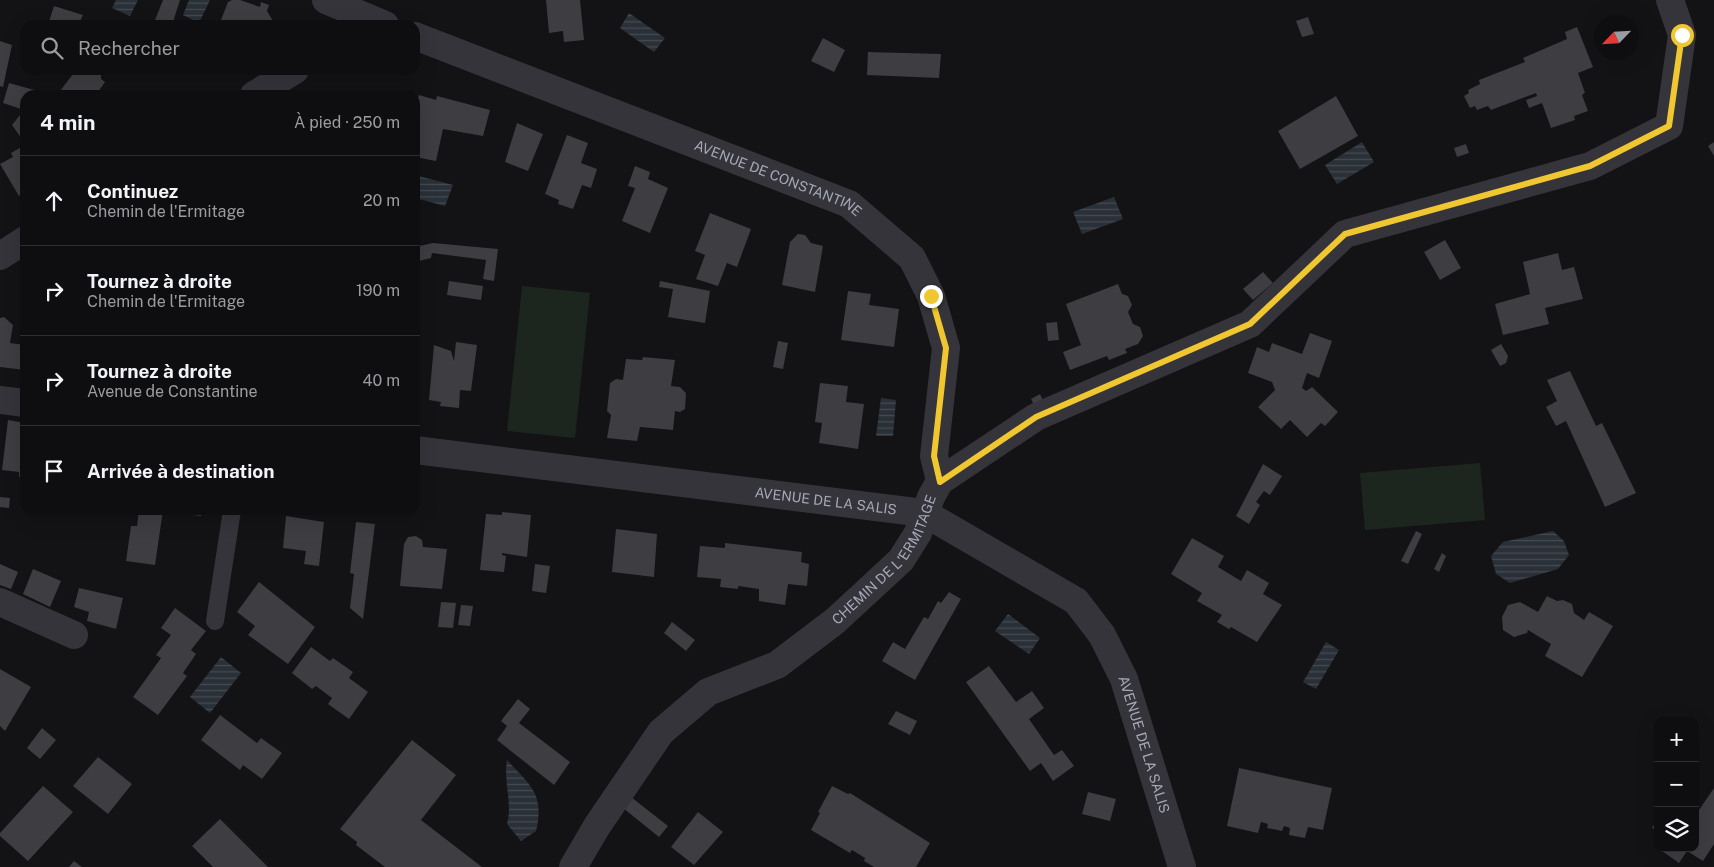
<!DOCTYPE html>
<html lang="fr">
<head>
<meta charset="utf-8">
<style>
	:root { --surface:#0e0e10; --page:#1c1c1e; --text:#f1f3f6; --muted:#9b9c9f; --line:#2e2e30 }
	body { margin:0; font-family:"Public Sans",sans-serif; background:var(--page); color:var(--text) }
	.controls { position:absolute; right:15px; bottom:15px; display:grid; overflow:hidden; border-radius:10px; box-shadow:0 5px 20px #0002 }
	.controls button { width:45px; height:45px; display:grid; place-items:center; padding:0; border:0; border-bottom:1px solid var(--line); background:var(--surface); color:var(--text); font:25px sans-serif }
	.compass { position:absolute; left:1594px; top:15px; width:45px; height:45px; border-radius:50%; background:var(--surface); box-shadow:0 5px 20px #0002; rotate:245deg }
	.stop { position:absolute; width:15px; height:15px; margin:-11px; border:4px solid #f0c730; border-radius:50%; background:#fff }
	.stop.end { background:#f0c730; border-color:#fff; box-shadow:0 1px 5px #0008 }
	.list { margin:0; padding:0; list-style:none }
	h2 { display:flex; justify-content:space-between; align-items:center; height:65px; margin:0; padding:0 20px; font-size:21px }
	h2 small { font-size:16px; font-weight:400; color:var(--muted) }
	.list li { display:grid; grid-template-columns:32px 1fr auto; gap:15px; align-items:center; box-sizing:border-box; height:90px; padding:0 20px; border-top:1px solid var(--line) }
	.list b { display:block; font-size:19px; white-space:nowrap }
	.list p { margin:0; font-size:16px; white-space:nowrap; color:var(--muted) }
	.list em { font-size:16px; font-style:normal; color:var(--muted) }
	.icon { flex:none; width:28px; height:28px; fill:none; stroke:currentColor; stroke-width:2; stroke-linecap:round; stroke-linejoin:round }
	.map { position:relative; flex:none; width:1714px; height:867px; overflow:hidden }
	.search { position:absolute; background:var(--surface); box-shadow:0 5px 20px #0002; left:20px; top:20px; width:400px; height:55px; display:flex; align-items:center; gap:12px; box-sizing:border-box; padding:0 18px; border-radius:15px; color:var(--muted); font-size:19px }
	.panel { position:absolute; background:var(--surface); box-shadow:0 5px 20px #0002; left:20px; top:90px; width:400px; height:425px; border-radius:15px }
	.map>svg:first-child { display:block }
	.green { fill:#1d251f }
	.water { fill:url(#water-rules) }
	.building { fill:#3d3d42 }
	.lines { fill:none; stroke-linecap:round; stroke-linejoin:round }
	.lane { stroke:#34343a; stroke-width:18 }
	.street { stroke:#34343a; stroke-width:28 }
	.route { stroke:#f0c730; stroke-width:6 }
	.labels { text-anchor:middle; stroke-width:4.5; stroke-linejoin:round; paint-order:stroke }
	.street-label { font-size:14px; fill:#a5a8b5; stroke:#0e0e10 }
</style>
</head>
<body>
<div class="map">
<svg width="1714" height="867" viewBox="0 0 1714 867">
	<defs>
		<pattern id="water-rules" width="6" height="5" patternUnits="userSpaceOnUse" patternTransform="scale(1.25)"><rect width="6" height="5" fill="#2a3038"/><path d="M0 2.5h6" fill="none" stroke="#464b53"/></pattern>
	</defs>
	<rect width="100%" height="100%" fill="#131315"/>
	<!-- green -->
	<path class="green" d="M522 286 590 293 575 438 507 431Z
		M1480 463 1485 520 1365 530 1360 473Z"/>
	<!-- water -->
	<path class="water" d="M116 0H138L130 16 112 8Z
		M189 0H210L199 23 183 15Z
		M629 13 665 38 654 52 620 28Z
		M1362 142 1374 162 1337 184 1325 165Z
		M415 175 453 185 445 206 415 198Z
		M1114 197 1123 219 1082 234 1073 212Z
		M881 398 896 400 893 436H876Z
		M1553 531 1564 541 1569 555 1558 569 1510 583 1496 574 1491 556 1503 542Z
		M1008 614 1040 638 1029 654 995 631Z
		M1326 642 1339 650 1316 689 1303 682Z
		M221 657 241 673 210 713 190 697Z
		M507 760C530 785 545 794 536 831L521 841 507 824C513 802 503 782 507 760Z"/>
	<!-- building -->
	<path class="building" d="M163 0H180L173 22 174 25H153Z
		M232 0H240L260 7 261 2 269 5 267 11 273 21 271 25H219L228 2Z
		M546 0H580L584 40 564 42 563 31 549 33Z
		M54 6 83 15 78 25H48Z
		M1308 17 1314 34 1302 37 1296 21Z
		M1577 27 1593 67 1578 73 1585 93 1582 95 1588 111 1574 116 1575 120 1551 128 1542 103 1529 108 1526 100 1537 96 1536 93 1491 110 1488 106 1477 110 1475 106 1470 108 1464 96 1469 93 1468 90 1480 84 1479 80 1525 62 1523 58 1567 39 1565 32Z
		M823 38 845 50 834 72 811 61Z
		M0 41 12 45 3 87 0 86Z
		M868 52 941 54 939 78 867 75Z
		M76 70H101V79L105 82 96 95H57Z
		M9 83 38 91 35 95H25L24 142 12 125 24 110 3 103Z
		M419 95 436 100 437 96 490 110 483 136 443 129 436 161 415 157V109Z
		M1336 96 1358 136 1300 169 1278 131Z
		M517 123 543 134 528 171 505 162Z
		M567 135 588 143 581 163 597 169 591 188 582 185 573 209 558 204 559 200 545 194Z
		M1714 142V156L1708 146Z
		M1466 144 1469 153 1457 157 1454 148Z
		M25 145V192L19 196 0 164 13 157 11 153Z
		M635 166 650 172 648 179 668 188 650 233 622 221 635 188 628 186Z
		M710 213 751 229 737 267 727 263 718 286 696 279 705 255 695 251Z
		M798 234 805 235 811 243 823 246 815 292 782 285 790 242Z
		M1445 240 1461 268 1440 280 1424 252Z
		M433 243 498 249 494 281 483 279 486 260 432 253 431 258 415 262V247Z
		M1558 253 1562 270 1574 267 1583 299 1545 308 1549 324 1503 335 1495 304 1530 294 1523 262Z
		M1263 272 1273 283 1253 300 1243 289Z
		M449 281 483 286 481 300 447 295Z
		M660 281 710 291 705 323 668 317 673 289 659 287Z
		M1118 284 1122 294 1128 296 1132 305 1128 312 1133 324 1140 327 1143 336 1138 344 1125 349 1127 353 1109 360 1107 356 1070 370 1063 352 1081 345 1066 304Z
		M848 291 871 294 869 305 899 309 894 347 841 340Z
		M4 317 13 325 10 343 25 345V370L0 367V318Z
		M1057 322 1059 340 1048 341 1046 323Z
		M1310 333 1332 341 1319 378 1307 373 1302 388 1306 391 1312 387 1338 412 1325 426 1321 423 1307 437 1290 420 1281 429 1258 407 1275 390 1272 382 1248 373 1257 347 1269 352 1272 343 1302 354Z
		M778 341 788 343 783 369 773 367Z
		M456 342 477 345 471 391 460 390 459 408 440 406 441 402 429 400 434 345 451 351 454 361Z
		M1501 344 1508 356 1506 363 1500 366 1491 350Z
		M643 357 675 360 671 386 680 387 686 393 685 409 680 412 675 411 673 430 640 427 637 441 607 438 611 415 607 411 610 383 616 379 623 380 626 359 642 360Z
		M1570 371 1596 426 1602 423 1636 493 1605 507 1566 421 1556 426 1546 407 1557 401 1547 380Z
		M820 383 848 386 846 402 864 404 858 449 819 443 822 423 815 422Z
		M1040 394 1044 403 1035 407 1031 399Z
		M8 420 25 423V478L19 477V472L2 470Z
		M1263 464 1282 476 1270 495 1264 491 1256 502 1260 505 1249 524 1236 516Z
		M0 497 10 498 9 508 0 507Z
		M139 510H163L155 565 126 561 131 526H137Z
		M180 510H201V516L179 513Z
		M502 512 531 515 527 557 502 553V555L506 556 504 572 480 570 486 514 502 515Z
		M286 516 324 522 319 566 304 564 306 551 283 548Z
		M356 522 375 524 363 619 350 608 354 574 350 573Z
		M616 529 657 534 654 577 612 572Z
		M1416 531 1422 534 1408 564 1401 561Z
		M416 536 422 540 423 547 447 549 442 589 400 586 404 544 408 537Z
		M1192 538 1224 556 1218 567 1241 581 1247 570 1269 583 1263 594 1282 605 1257 642 1231 627 1229 629 1217 622 1222 615 1197 601 1202 593 1171 574Z
		M725 543 802 552 801 562 809 564 807 586 788 584 785 605 759 601V589L738 586V589L720 587 721 579 697 577 700 546 725 548Z
		M1442 553 1446 556 1439 572 1434 569Z
		M0 564 18 572 11 589 0 585Z
		M535 564 550 566 546 593 532 591Z
		M33 569 61 581 50 607 23 594Z
		M259 582 315 627 288 664 248 635 255 626 237 612Z
		M79 588 123 598 116 629 87 621 89 612 74 607Z
		M949 592 961 599 915 680 882 661 893 642 905 649 924 617 928 619 938 601 941 603Z
		M1547 596 1557 601 1563 600 1572 604 1574 613 1584 620 1589 612 1613 626 1582 677 1545 656 1551 644 1528 630 1527 633 1514 637 1503 630 1502 617 1508 605 1520 602 1538 612Z
		M441 602 456 603 453 628 438 627Z
		M461 605 473 606 470 626 458 625Z
		M175 608 206 631 191 650 196 654 183 673 187 676 158 715 133 697 161 658 156 655 171 635 161 628Z
		M672 622 695 640 686 651 664 633Z
		M311 647 330 661 333 658 353 672 349 678 368 692 349 719 328 704 332 698 316 686 312 689 292 673Z
		M989 666 1016 702 1032 691 1044 708 1029 719 1054 755 1062 750 1074 766 1053 781 1041 763 1030 771 966 682Z
		M0 669 31 687 5 731 0 726Z
		M518 699 530 709 519 723 570 762 554 785 497 740 507 726 501 721Z
		M896 711 917 721 910 735 888 724Z
		M220 715 257 743 261 738 282 753 262 779 243 765 240 770 201 740Z
		M42 728 56 740 40 759 27 748Z
		M412 740 456 775 421 820 482 867H385L356 845 357 842 340 829Z
		M98 757 132 784 108 814 73 786Z
		M1239 768 1332 788 1323 830 1308 827 1305 838 1289 835 1290 828 1284 826 1282 831 1267 828 1268 824 1261 822 1258 833 1227 826Z
		M43 786 73 812 28 861 0 836V833Z
		M832 786 848 794 850 793 930 843 916 867H874L864 861 865 858 852 850 850 853 811 830 820 813 818 812Z
		M1714 788V844L1703 861 1687 851 1679 863 1658 848H1695V812L1697 813Z
		M1088 792 1116 799 1110 821 1082 814Z
		M631 797 668 826 659 837 623 808Z
		M698 812 723 832 694 865 671 847Z
		M1658 818V831L1652 828Z
		M220 819 268 867H213L192 846Z
		M74 861 82 867H69Z"/>
	<g class="lines">
		<!-- lane -->
		<path class="lane" d="M215 621 232 510"/>
		<!-- street -->
		<g class="street">
			<path d="M326 0 385 25"/>
			<path id="s1" d="M415 36 849 204 912 258 931 296 946 348 934 456 940 481"/>
			<path d="M254 95 295 70"/>
			<path d="M0 256 25 240"/>
			<path d="M0 400 25 403"/>
			<path id="s2" d="M415 450 924 513 1076 601 1102 635 1124 679 1182 867"/>
			<path d="M0 602 74 635"/>
			<path id="s3" d="M573 867 597 826 661 732 708 692 777 665 835 621 901 560 918 533 931 497 940 481 1036 417 1250 324 1345 234 1590 166 1669 126 1682 35 1670 0"/>
		</g>
	</g>
	<g class="lines">
		<!-- route -->
		<path class="route" d="M931 296 946 348 934 456 940 482 1036 417 1250 324 1345 234 1590 166 1669 126 1682 35"/>
	</g>
	<g class="labels">
		<!-- street labels -->
		<g class="street-label">
			<text dy="5" stroke="none"><textPath href="#s1" startOffset="390">AVENUE DE CONSTANTINE</textPath></text>
			<text dy="5" stroke="none"><textPath href="#s2" startOffset="414">AVENUE DE LA SALIS</textPath></text>
			<text dy="5" stroke="none"><textPath href="#s3" startOffset="450">CHEMIN DE L'ERMITAGE</textPath></text>
			<text dy="5" stroke="none"><textPath href="#s2" startOffset="849">AVENUE DE LA SALIS</textPath></text>
		</g>
	</g>
</svg>
<div class="controls">
<button>+</button>
<button>−</button>
<button><svg class="icon" aria-label="layers" viewBox="0 0 24 24"><path d="M12 4l9 5-9 5-9-5zM3 14l9 5 9-5"/></svg></button>
</div>
<svg class="compass" viewBox="-18 -18 36 36"><path d="M0-13l5 13h-10z" fill="#e53935"/><path d="M0 13l5-13h-10z" fill="#9b9c9f"/></svg>
<div class="stop" style="left:1682px;top:35px"></div>
<div class="stop end" style="left:931px;top:296px"></div>
<div class="search"><svg class="icon" aria-label="search" viewBox="0 0 24 24"><circle cx="10" cy="10" r="6"/><path d="M15 15l6 6"/></svg>Rechercher</div>
<section class="panel">
<h2>4 min<small>À pied · 250 m</small></h2>
<ul class="list">
<li><svg class="icon" aria-label="ahead" viewBox="0 0 24 24"><path d="M12 20V5M6 11l6-6 6 6"/></svg><div><b>Continuez</b><p>Chemin de l'Ermitage</p></div><em>20 m</em></li>
<li><svg class="icon" aria-label="right" viewBox="0 0 24 24"><path d="M7 20v-9h11M14 6l5 5-5 5"/></svg><div><b>Tournez à droite</b><p>Chemin de l'Ermitage</p></div><em>190 m</em></li>
<li><svg class="icon" aria-label="right" viewBox="0 0 24 24"><path d="M7 20v-9h11M14 6l5 5-5 5"/></svg><div><b>Tournez à droite</b><p>Avenue de Constantine</p></div><em>40 m</em></li>
<li><svg class="icon" aria-label="arrive" viewBox="0 0 24 24"><path d="M6 21V4h12l-3 4 3 4H6"/></svg><div><b>Arrivée à destination</b></div></li>
</ul>
</section>
</div>
</body>
</html>
